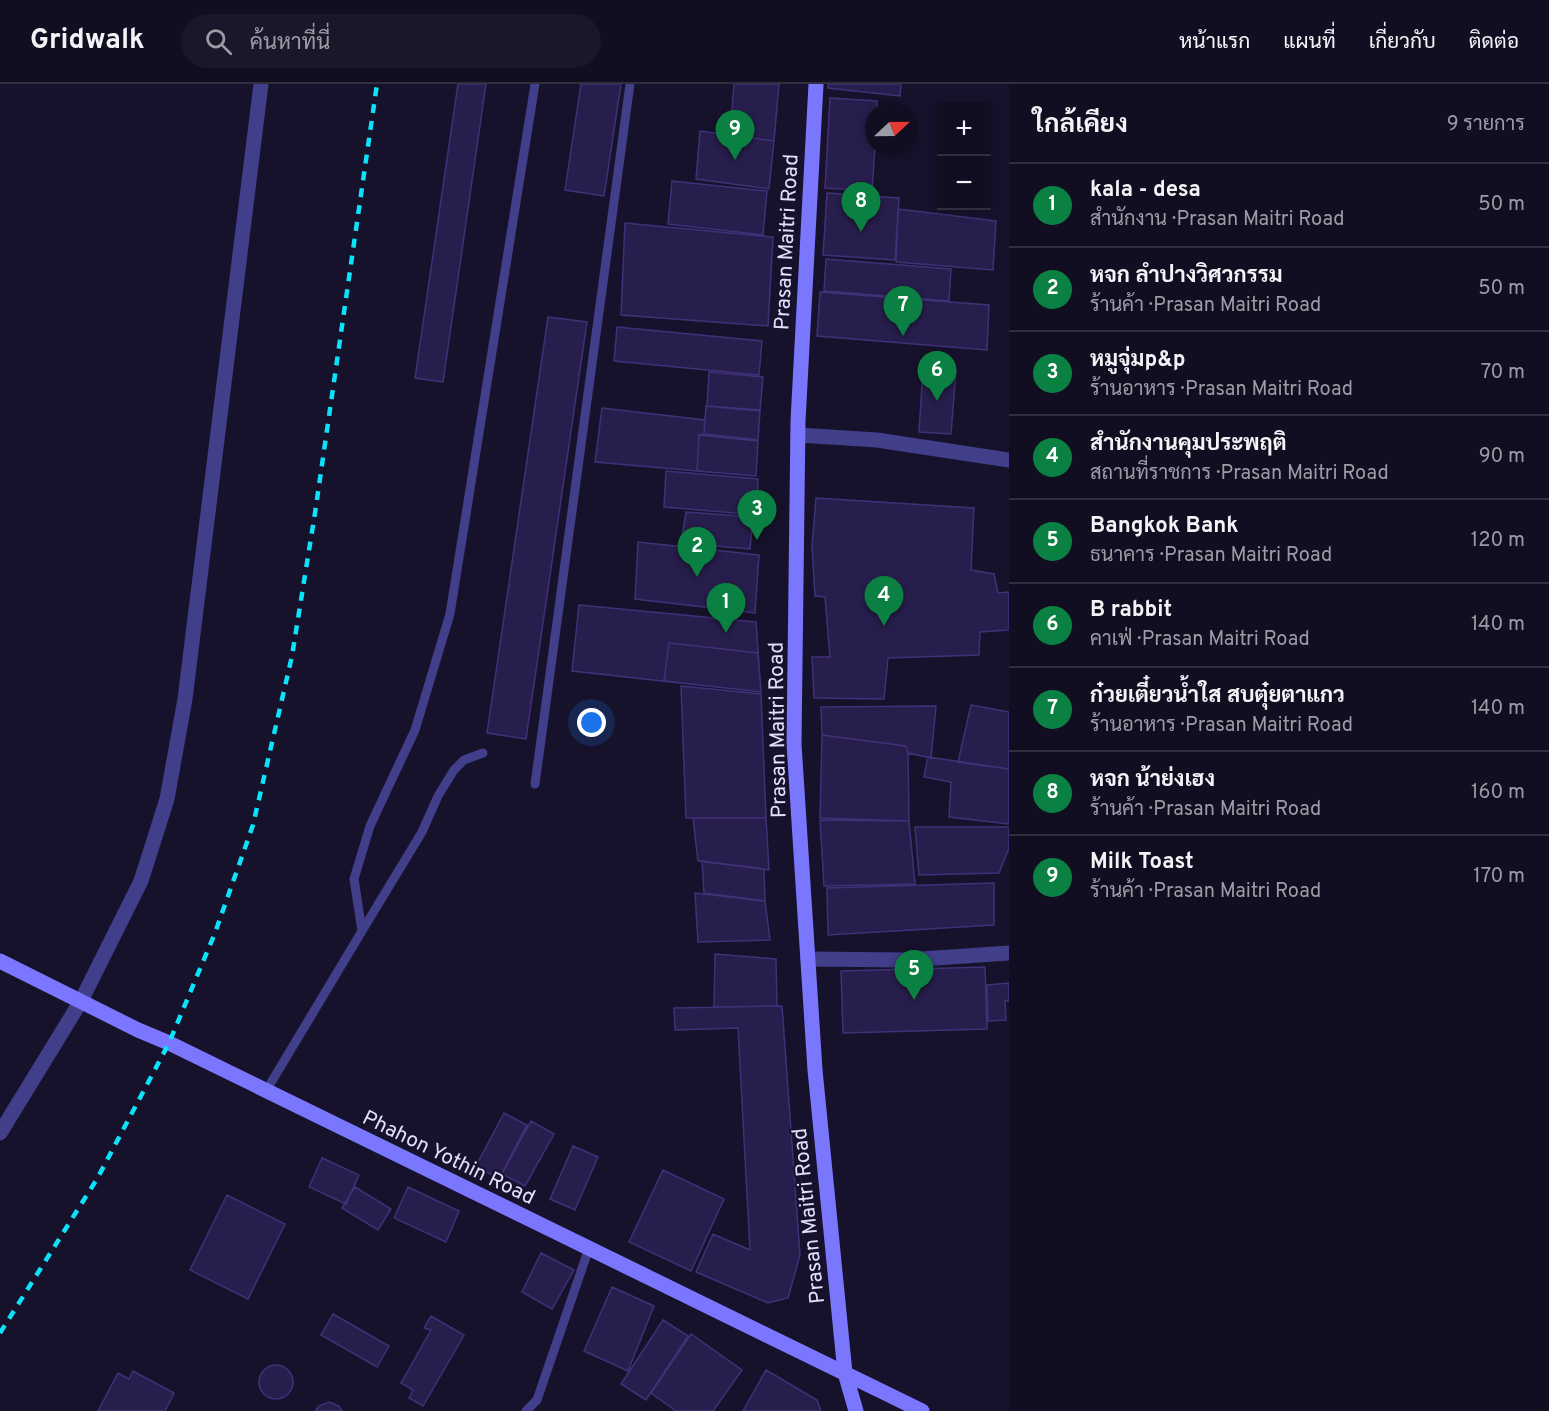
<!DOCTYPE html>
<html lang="th">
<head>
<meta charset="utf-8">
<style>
	:root { --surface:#110e21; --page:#1a172a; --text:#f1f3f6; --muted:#9c9ca5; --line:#302e3f; --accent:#0b8043 }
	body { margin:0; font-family:Overpass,Sarabun,sans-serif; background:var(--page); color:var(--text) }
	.controls { position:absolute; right:18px; top:18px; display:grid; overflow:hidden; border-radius:0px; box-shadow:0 3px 9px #0003 }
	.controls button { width:54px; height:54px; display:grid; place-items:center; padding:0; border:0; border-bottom:2px solid var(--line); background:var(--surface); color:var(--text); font:30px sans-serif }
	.compass { position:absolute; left:865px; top:18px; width:54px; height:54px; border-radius:50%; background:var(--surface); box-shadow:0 3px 9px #0003; rotate:68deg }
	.you { position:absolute; left:592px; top:639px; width:21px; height:21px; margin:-15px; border:4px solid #fff; border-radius:50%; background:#1a73e8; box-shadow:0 0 0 9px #1a73e833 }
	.badge { display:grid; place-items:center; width:39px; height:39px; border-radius:50%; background:var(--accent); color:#fff; font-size:20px; font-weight:700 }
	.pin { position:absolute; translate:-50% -50px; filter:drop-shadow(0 2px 3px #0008) }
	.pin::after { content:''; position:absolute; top:32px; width:21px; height:18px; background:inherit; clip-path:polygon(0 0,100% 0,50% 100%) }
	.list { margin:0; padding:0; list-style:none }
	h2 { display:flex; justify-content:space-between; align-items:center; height:78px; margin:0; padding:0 24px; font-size:26px }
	h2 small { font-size:20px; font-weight:400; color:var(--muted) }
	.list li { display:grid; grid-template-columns:39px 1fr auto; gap:18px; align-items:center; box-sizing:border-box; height:84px; padding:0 24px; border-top:2px solid var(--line) }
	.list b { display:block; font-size:22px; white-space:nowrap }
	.list p { margin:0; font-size:20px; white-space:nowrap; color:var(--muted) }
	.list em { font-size:20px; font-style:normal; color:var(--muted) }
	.icon { flex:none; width:33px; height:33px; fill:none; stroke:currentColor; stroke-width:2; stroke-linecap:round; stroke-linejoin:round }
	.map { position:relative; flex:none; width:1009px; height:1327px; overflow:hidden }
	header { display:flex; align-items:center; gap:36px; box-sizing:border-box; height:84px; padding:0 30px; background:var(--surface); border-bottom:2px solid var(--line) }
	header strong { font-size:28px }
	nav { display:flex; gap:33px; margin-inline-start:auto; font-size:21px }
	.search { width:420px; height:54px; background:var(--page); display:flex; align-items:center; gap:15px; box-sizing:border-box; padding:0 21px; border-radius:33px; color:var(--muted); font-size:22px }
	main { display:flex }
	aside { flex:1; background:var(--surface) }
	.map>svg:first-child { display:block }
	.building { fill:#281e4d; stroke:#3f3178; stroke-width:1.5 }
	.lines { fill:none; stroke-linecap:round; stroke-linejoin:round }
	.lane { stroke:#413e8a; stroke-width:9 }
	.street { stroke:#413e8a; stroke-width:15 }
	.secondary { stroke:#7a76fd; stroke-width:15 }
	.rail { stroke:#0de2fb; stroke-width:4.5; stroke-dasharray:9 8; stroke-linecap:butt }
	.labels { text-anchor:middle; stroke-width:4.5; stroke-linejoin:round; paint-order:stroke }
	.street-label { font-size:21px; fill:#e1defe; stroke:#17122c }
</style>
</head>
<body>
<header>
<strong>Gridwalk</strong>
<div class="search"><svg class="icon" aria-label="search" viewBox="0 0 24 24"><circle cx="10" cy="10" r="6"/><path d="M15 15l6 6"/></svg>ค้นหาที่นี่</div>
<nav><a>หน้าแรก</a><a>แผนที่</a><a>เกี่ยวกับ</a><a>ติดต่อ</a></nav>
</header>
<main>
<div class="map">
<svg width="1009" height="1327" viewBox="0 0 1009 1327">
	<rect width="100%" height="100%" fill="#17122c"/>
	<!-- building -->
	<path class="building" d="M458 0H486L443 298 415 294Z
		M581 0H621L604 112 565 106Z
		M734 0H779L774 57 730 51Z
		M828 0H901L900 12 828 4Z
		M830 14 877 17V27H874L875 63 872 107 825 104Z
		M700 47 774 57 769 105 696 95Z
		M672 97 767 107 763 151 668 140Z
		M827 109 899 114 895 176 823 171Z
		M898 125 996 137 993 186 896 178Z
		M625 139 773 153 768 242 621 231Z
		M826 175 951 185 949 217 824 207Z
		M820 208 989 221 987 266 817 252Z
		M548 233 587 238 526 655 487 649Z
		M617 243 762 257 759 291 614 277Z
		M923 284 956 287 951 350 919 348Z
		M709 288 763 293 760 326 707 322Z
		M706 322 760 327 758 356 704 350Z
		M602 324 705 336 704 350 699 351 697 387 595 378Z
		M699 351 758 357 756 392 697 387Z
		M666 387 758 395 757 431 664 423Z
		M816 414 974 424 971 486 994 490 998 509 1009 508V546L980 548 979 571 888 574 884 615 814 614 812 573H830L825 513 815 512 812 462Z
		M686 428 753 433 750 465 681 459Z
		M638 458 759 471 755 529 635 515Z
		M579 521 756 538 761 608 572 587Z
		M669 559 758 569 761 608 664 597Z
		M681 602 761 610 766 734H686Z
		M971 621 1009 628V685L958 678Z
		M936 622 931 674 908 669 906 662 822 651 821 623Z
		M822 651 906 662 908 669 909 737 820 734Z
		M928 673 1009 685V740L949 733 951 698 924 693Z
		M693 734H766L769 786 698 777Z
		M820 736 909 737 915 800 824 802Z
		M915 743H1009V764L999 789 919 791Z
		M702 777 764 785 765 817 704 809Z
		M994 799V841L828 851 827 804Z
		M695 809 765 817 770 856 698 858Z
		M715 870 776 875 777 922 714 923Z
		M985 883 987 945 843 949 841 887Z
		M1009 899V917H1005L1006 936 988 937 987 901Z
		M782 922 800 1171 788 1214 768 1219 696 1188 713 1150 750 1166 738 944 675 946 674 924Z
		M504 1029 527 1041 499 1095 476 1082Z
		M531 1037 554 1050 525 1102 502 1090Z
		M573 1062 598 1073 575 1126 550 1115Z
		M322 1074 359 1091 346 1120 309 1103Z
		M663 1086 724 1115 691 1187 629 1158Z
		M355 1103 391 1125 378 1146 342 1124Z
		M408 1103 459 1127 446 1158 394 1134Z
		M227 1111 285 1140 248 1215 190 1186Z
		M541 1169 574 1186 552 1225 522 1208Z
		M612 1203 654 1222 628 1287 584 1267Z
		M333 1230 389 1262 377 1283 321 1251Z
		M431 1232 464 1251 423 1322 409 1314 413 1306 401 1299 431 1246 424 1244Z
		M663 1236 688 1252 646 1316 621 1300Z
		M691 1250 742 1286 713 1327H676L651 1309Z
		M259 1298a17 17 0 1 1 34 0a17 17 0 1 1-34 0Z
		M766 1286 817 1316 821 1327H743Z
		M133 1287 174 1309 165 1327H98L118 1289 129 1295Z
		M329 1318 339 1322 342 1327H315L319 1322Z"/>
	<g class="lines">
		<!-- lane -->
		<path class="lane" d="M535 700 630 0
			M362 847 422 748 438 712 454 686 464 676 483 669
			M266 1007 362 847 354 795 370 742 415 646 450 530 535 0
			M526 1327 537 1316 589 1164"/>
		<!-- street -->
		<path class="street" d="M798 351 877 356 1009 376
			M808 875 907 876 1009 869
			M0 1049 81 917 141 797 167 715 185 615 261 0"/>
		<!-- secondary -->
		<path class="secondary" d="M816 0 798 337 794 660 815 986 845 1289 856 1327
			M0 877 138 946 169 959 922 1327"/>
		<!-- rail -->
		<path class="rail" d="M0 1249 97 1095 169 959 215 849 253 741 292 572 315 429 377 0"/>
	</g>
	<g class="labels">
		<!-- street labels -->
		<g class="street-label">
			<text transform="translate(786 158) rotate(-87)" y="7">Prasan Maitri Road</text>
			<text transform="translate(777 646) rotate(-91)" y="7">Prasan Maitri Road</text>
			<text transform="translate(449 1073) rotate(26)" y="7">Phahon Yothin Road</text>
			<text transform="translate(808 1132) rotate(-96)" y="7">Prasan Maitri Road</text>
		</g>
	</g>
</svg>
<div class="controls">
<button>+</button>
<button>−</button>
</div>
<svg class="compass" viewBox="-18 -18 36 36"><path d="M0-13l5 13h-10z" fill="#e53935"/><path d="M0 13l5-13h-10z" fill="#9c9ca5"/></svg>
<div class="you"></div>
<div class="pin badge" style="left:726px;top:549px">1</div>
<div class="pin badge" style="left:697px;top:493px">2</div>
<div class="pin badge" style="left:757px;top:456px">3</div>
<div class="pin badge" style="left:884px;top:542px">4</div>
<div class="pin badge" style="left:914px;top:916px">5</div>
<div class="pin badge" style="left:937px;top:317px">6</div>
<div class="pin badge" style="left:903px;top:252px">7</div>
<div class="pin badge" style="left:861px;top:148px">8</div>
<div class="pin badge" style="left:735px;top:76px">9</div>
</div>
<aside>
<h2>ใกล้เคียง<small>9 รายการ</small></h2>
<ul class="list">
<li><span class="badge">1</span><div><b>kala - desa</b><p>สำนักงาน · Prasan Maitri Road</p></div><em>50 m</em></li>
<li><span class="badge">2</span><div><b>หจก ลำปางวิศวกรรม</b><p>ร้านค้า · Prasan Maitri Road</p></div><em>50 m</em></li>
<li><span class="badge">3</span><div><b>หมูจุ่มp&amp;p</b><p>ร้านอาหาร · Prasan Maitri Road</p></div><em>70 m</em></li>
<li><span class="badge">4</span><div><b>สำนักงานคุมประพฤติ</b><p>สถานที่ราชการ · Prasan Maitri Road</p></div><em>90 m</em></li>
<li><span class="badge">5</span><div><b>Bangkok Bank</b><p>ธนาคาร · Prasan Maitri Road</p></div><em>120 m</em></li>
<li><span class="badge">6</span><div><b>B rabbit</b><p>คาเฟ่ · Prasan Maitri Road</p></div><em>140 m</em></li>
<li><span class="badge">7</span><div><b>ก๋วยเตี๋ยวน้ำใส สบตุ๋ยตาแกว</b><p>ร้านอาหาร · Prasan Maitri Road</p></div><em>140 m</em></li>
<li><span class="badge">8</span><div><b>หจก น้าย่งเฮง</b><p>ร้านค้า · Prasan Maitri Road</p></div><em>160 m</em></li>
<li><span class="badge">9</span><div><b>Milk Toast</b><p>ร้านค้า · Prasan Maitri Road</p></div><em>170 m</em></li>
</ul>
</aside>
</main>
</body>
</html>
